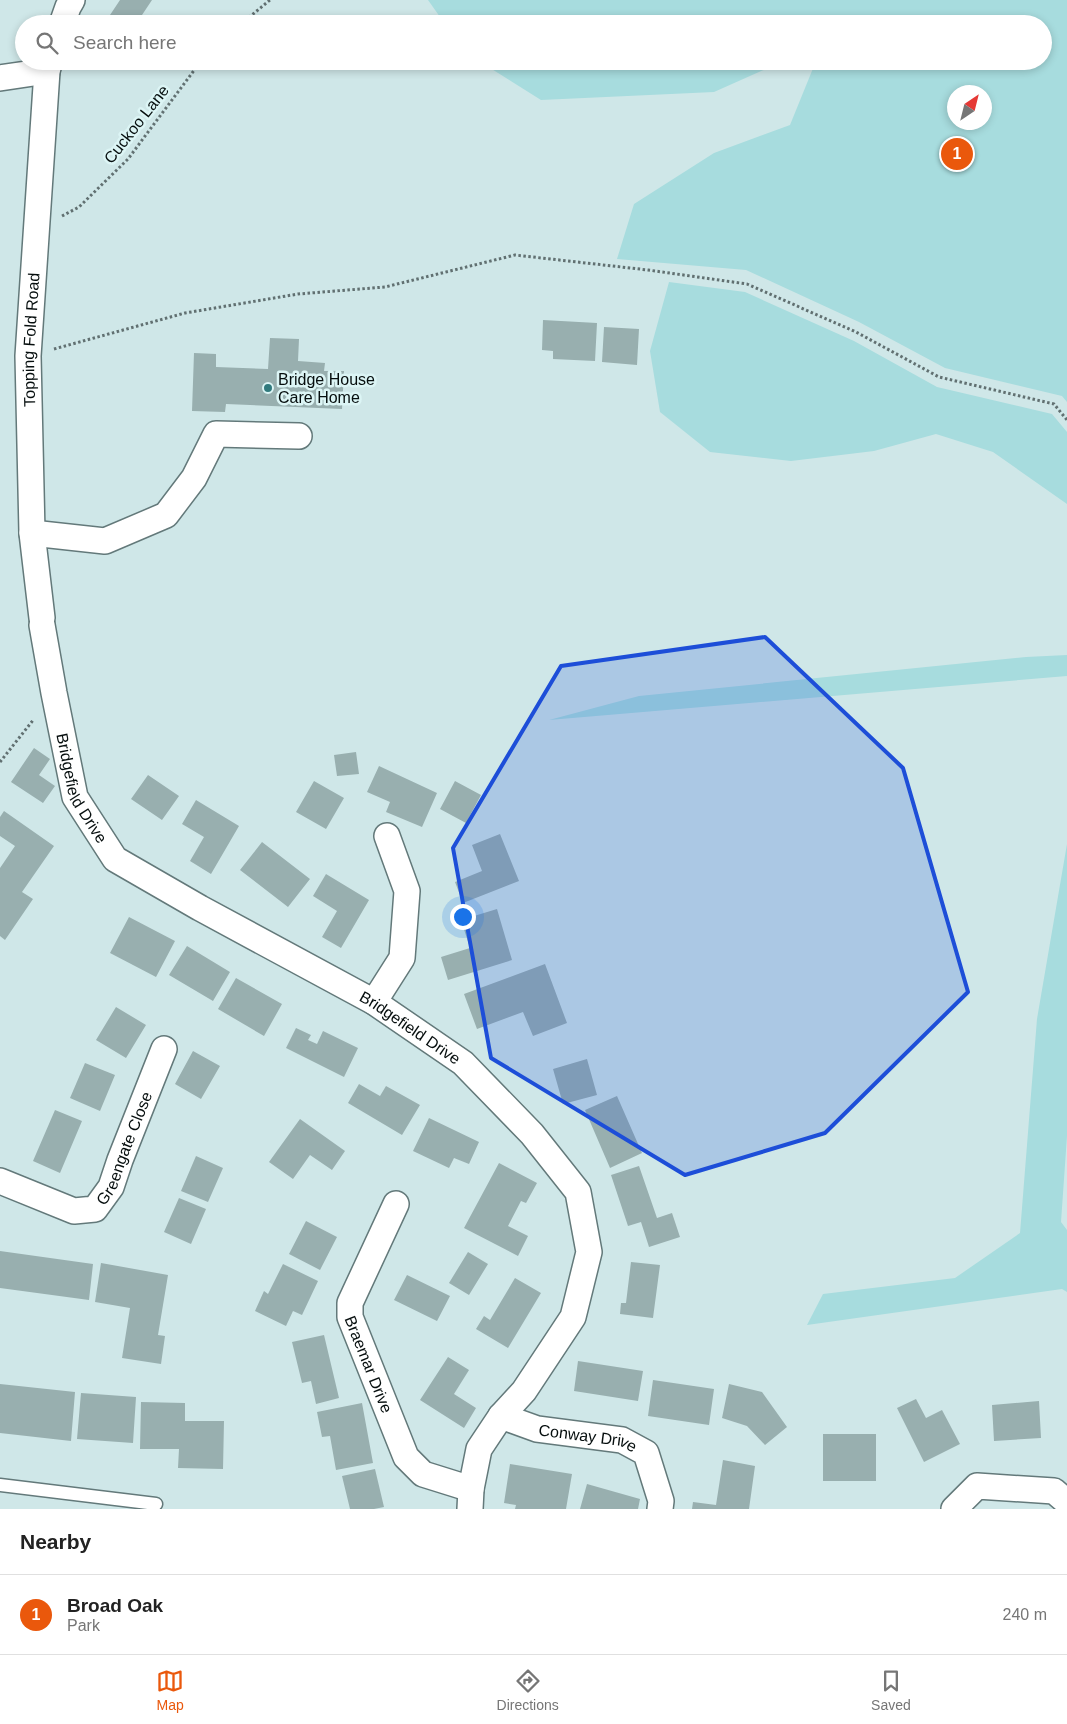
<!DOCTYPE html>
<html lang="en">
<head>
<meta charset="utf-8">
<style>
	:root { --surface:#fff; --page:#f2f2f2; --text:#222; --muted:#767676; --line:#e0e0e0; --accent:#ea580c }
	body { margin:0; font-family:Helvetica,sans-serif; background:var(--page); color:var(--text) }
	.compass { position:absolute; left:947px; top:85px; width:45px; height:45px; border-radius:50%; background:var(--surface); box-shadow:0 2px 8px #0003; rotate:35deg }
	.you { position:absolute; left:462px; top:916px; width:18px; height:18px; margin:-12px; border:4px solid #fff; border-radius:50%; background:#1a73e8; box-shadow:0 0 0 8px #1a73e833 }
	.badge { display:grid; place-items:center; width:32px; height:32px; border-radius:50%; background:var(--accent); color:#fff; font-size:16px; font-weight:700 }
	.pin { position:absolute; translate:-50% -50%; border:2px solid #fff; box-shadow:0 1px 5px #0006 }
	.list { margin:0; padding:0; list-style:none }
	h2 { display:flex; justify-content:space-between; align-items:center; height:65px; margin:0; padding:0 20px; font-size:21px }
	h2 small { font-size:16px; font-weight:400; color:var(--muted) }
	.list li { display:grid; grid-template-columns:32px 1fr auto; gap:15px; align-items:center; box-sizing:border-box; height:80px; padding:0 20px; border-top:1px solid var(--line) }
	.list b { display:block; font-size:19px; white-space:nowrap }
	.list p { margin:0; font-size:16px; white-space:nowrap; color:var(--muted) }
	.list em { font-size:16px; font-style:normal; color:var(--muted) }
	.icon { flex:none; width:28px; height:28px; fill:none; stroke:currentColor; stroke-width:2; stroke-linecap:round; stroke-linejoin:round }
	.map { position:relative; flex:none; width:1067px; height:1509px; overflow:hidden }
	.search { position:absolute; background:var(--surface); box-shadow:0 2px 8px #0003; left:15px; right:15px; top:15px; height:55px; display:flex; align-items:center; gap:12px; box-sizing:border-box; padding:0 18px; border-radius:28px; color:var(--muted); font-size:19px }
	.sheet { height:145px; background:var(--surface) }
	nav { display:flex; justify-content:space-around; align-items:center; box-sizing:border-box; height:70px; border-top:1px solid var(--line); background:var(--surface); font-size:14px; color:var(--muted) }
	nav a { display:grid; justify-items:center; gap:2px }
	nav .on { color:var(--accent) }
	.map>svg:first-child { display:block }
	.green { fill:#a7dcde; fill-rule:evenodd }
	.building { fill:#98afaf }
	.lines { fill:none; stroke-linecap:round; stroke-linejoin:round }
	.lane-casing { stroke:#63797a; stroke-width:15 }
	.street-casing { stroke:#63797a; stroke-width:28 }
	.path { stroke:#617071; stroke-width:3; stroke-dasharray:2.5 2.5; stroke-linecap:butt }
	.lane { stroke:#fff; stroke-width:12 }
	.street { stroke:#fff; stroke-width:25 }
	.marked { fill:#1d4ed8; fill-opacity:0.2; stroke:#1d4ed8; stroke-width:4; stroke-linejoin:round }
	.poi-dot { fill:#317a7d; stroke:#dcf5f5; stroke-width:2 }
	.labels { text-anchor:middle; stroke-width:5; stroke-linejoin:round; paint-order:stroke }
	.street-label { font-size:16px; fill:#060e0e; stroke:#dcf5f5 }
	.poi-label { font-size:16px; fill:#060e0e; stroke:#dcf5f5; text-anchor:start }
</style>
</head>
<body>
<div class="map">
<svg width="1067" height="1509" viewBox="0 0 1067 1509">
	<rect width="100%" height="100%" fill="#cfe7e8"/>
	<!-- green -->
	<path class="green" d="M428 0H1067V402L1062 396 945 368 859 322 746 270 617 259 634 204 714 153 790 125 816 61H1043V24H445ZM954 92H984V122H954Z
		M479 61H784L714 92 541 100Z
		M669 282 745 292 854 341 937 387 1052 414 1067 432V504L993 452 936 434 874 451 791 461 710 452 660 412 650 351Z
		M1067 655V676L549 720 639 696 1026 657Z
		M1067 844V1136L1061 1222 1067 1230V1292L1062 1289 807 1325 823 1294 955 1278 1020 1233 1037 1019Z"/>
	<!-- building -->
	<path class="building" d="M120 0H152L136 24H122L110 15Z
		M543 320 597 323 595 361 553 359V351L542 350Z
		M604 327 639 329 637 365 602 362Z
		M270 338 299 339 298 361 325 363 324 371H344L342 409 226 404 225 412 192 411 194 353 216 354V367L268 369Z
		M34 748 50 759 39 775 55 786 43 803 11 782Z
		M356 752 359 774 337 776 334 755Z
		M379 766 437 793 422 827 386 812 390 802 367 792Z
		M148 775 179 796 162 820 131 799Z
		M314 781 344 798 326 829 296 812Z
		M455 781 481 795 466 823 440 809Z
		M196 800 239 826 211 874 190 861 204 837 182 824Z
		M4 811 54 846 22 892 33 899 5 940 0 936V868L15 846 0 836V817Z
		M500 834 519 881 463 903 455 882 482 871 472 845Z
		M262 842 310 879 288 907 240 870Z
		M326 874 369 900 341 948 322 937 337 911 313 896Z
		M497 909 512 960 448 980 441 957 470 948 461 920Z
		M129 917 175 941 156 977 110 953Z
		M187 946 230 972 213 1001 169 975Z
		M545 964 567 1023 533 1036 523 1012 477 1029 464 994Z
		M236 978 282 1004 264 1036 218 1009Z
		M116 1007 146 1025 126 1058 96 1040Z
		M296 1028 311 1035 308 1040 317 1044 323 1031 358 1048 344 1077 286 1048Z
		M193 1051 220 1066 201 1099 175 1084Z
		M587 1059 597 1095 563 1104 553 1069Z
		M85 1063 115 1075 100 1111 70 1098Z
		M359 1084 380 1096 386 1086 420 1105 402 1135 348 1103Z
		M617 1096 642 1153 610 1168 585 1110Z
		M55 1110 82 1121 60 1173 33 1161Z
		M429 1118 479 1142 469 1164 454 1158 449 1168 413 1151Z
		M300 1119 345 1151 332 1170 310 1155 293 1179 269 1162Z
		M196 1156 223 1168 208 1202 181 1191Z
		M499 1163 537 1183 526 1203 521 1201 508 1226 528 1236 518 1256 464 1228Z
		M639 1166 657 1218 672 1213 680 1237 649 1247 641 1222 628 1226 611 1175Z
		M179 1198 206 1209 191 1244 164 1232Z
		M306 1221 337 1237 320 1270 289 1254Z
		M0 1251 93 1264 89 1300 0 1288Z
		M468 1252 488 1264 469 1295 449 1283Z
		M631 1262 660 1265 653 1318 620 1314 621 1303H626Z
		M101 1263 168 1275 158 1335 165 1336 161 1364 122 1358 130 1308 95 1302Z
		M283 1264 318 1281 302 1315 293 1311 286 1326 255 1311 264 1291 268 1294Z
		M407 1275 450 1296 437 1321 394 1300Z
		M515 1278 541 1293 508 1348 476 1329 484 1316 490 1320Z
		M324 1335 339 1398 316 1404 311 1381 302 1383 292 1342Z
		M448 1357 469 1370 454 1394 476 1408 464 1428 420 1400Z
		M578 1361 643 1371 638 1401 574 1391Z
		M653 1380 714 1389 709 1425 648 1416Z
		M0 1384 75 1392 71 1441 0 1433Z
		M729 1384 762 1392 787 1427 765 1445 747 1426 722 1418Z
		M81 1393 136 1397 133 1443 77 1439Z
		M916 1399 926 1418 942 1410 960 1444 924 1462 897 1408Z
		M1039 1401 1041 1438 994 1441 992 1405Z
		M141 1402 185 1403V1421H224L223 1469 178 1468 179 1449H140Z
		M362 1403 373 1463 336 1470 330 1436 322 1437 317 1412Z
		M823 1434H876V1481H823Z
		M723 1460 755 1466 749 1509H692L693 1502 716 1505Z
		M510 1464 572 1474 566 1509H515L516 1505 504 1503Z
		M375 1469 384 1507 374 1509H350L342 1476Z
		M587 1484 640 1499 638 1509H580Z"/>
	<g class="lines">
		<!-- lane casing -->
		<g class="lane-casing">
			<path id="lane" d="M0 1485 156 1504"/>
		</g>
		<!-- street casing -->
		<g class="street-casing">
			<g id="street">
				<path d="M62 24 68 7 72 0"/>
				<path d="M0 78 47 71"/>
				<path d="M32 533 105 541 166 515 194 478 216 434 299 436"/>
				<path id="s1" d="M42 618 32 533 28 356 47 71 50 61"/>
				<path id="s2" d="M42 625 54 693 75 797 115 859 200 908 374 1002 463 1063 532 1134 578 1192 589 1252 573 1317 524 1391 501 1416 479 1449 471 1489 470 1509"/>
				<path d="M374 1002 402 958 407 891 387 836"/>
				<path id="s3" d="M0 1181 74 1211 95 1209 111 1187 120 1160 164 1049"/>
				<path id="s4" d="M396 1204 350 1303V1317L406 1457 423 1474 471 1489"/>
				<path id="s5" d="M501 1416 537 1429 622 1440 646 1453 661 1501 660 1509"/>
				<path d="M954 1509 977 1486 1054 1491 1067 1502"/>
			</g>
		</g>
		<!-- path -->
		<path class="path" d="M241 24 270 0
			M62 216 79 207 128 159 201 61
			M54 349 185 313 298 294 385 287 515 255 648 270 747 284 856 332 939 377 1054 404 1067 420
			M0 762 34 719"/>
		<!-- lane -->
		<use href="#lane" class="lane"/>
		<!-- street -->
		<use href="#street" class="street"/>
	</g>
	<!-- marked area -->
	<path class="marked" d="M765 637 903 768 968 992 825 1133 685 1175 491 1058 453 848 561 666Z"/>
	<!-- markers -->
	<circle class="poi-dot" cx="268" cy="388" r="5"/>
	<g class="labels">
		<!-- street labels -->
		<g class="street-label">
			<text transform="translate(136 124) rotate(-52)" y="6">Cuckoo Lane</text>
			<text dy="6" stroke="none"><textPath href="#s1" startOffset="279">Topping Fold Road</textPath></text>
			<text dy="6" stroke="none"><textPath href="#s2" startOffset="169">Bridgefield Drive</textPath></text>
			<text dy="6" stroke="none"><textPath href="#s2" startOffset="589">Bridgefield Drive</textPath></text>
			<text dy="6" stroke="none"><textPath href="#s3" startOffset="169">Greengate Close</textPath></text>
			<text dy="6" stroke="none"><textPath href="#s4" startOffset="174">Braemar Drive</textPath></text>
			<text dy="6" stroke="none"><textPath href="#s5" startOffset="90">Conway Drive</textPath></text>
		</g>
		<!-- poi labels -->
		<g class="poi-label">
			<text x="278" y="385">Bridge House<tspan x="278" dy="18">Care Home</tspan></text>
		</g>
	</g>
</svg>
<svg class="compass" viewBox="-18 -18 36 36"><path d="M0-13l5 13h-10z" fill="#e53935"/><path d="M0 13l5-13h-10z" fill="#767676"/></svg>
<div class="you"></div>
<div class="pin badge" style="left:957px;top:154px">1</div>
<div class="search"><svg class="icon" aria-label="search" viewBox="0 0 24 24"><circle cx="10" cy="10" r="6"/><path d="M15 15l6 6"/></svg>Search here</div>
</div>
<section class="sheet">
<h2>Nearby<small></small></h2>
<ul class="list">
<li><span class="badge">1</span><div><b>Broad Oak</b><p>Park</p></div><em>240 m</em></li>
</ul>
</section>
<nav>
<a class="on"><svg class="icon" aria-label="map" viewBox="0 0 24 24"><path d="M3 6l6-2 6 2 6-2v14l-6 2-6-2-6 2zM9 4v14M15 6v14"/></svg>Map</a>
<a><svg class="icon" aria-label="directions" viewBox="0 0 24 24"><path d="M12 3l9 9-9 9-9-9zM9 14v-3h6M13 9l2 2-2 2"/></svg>Directions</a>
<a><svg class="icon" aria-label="saved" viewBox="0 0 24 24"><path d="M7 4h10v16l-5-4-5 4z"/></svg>Saved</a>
</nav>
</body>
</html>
